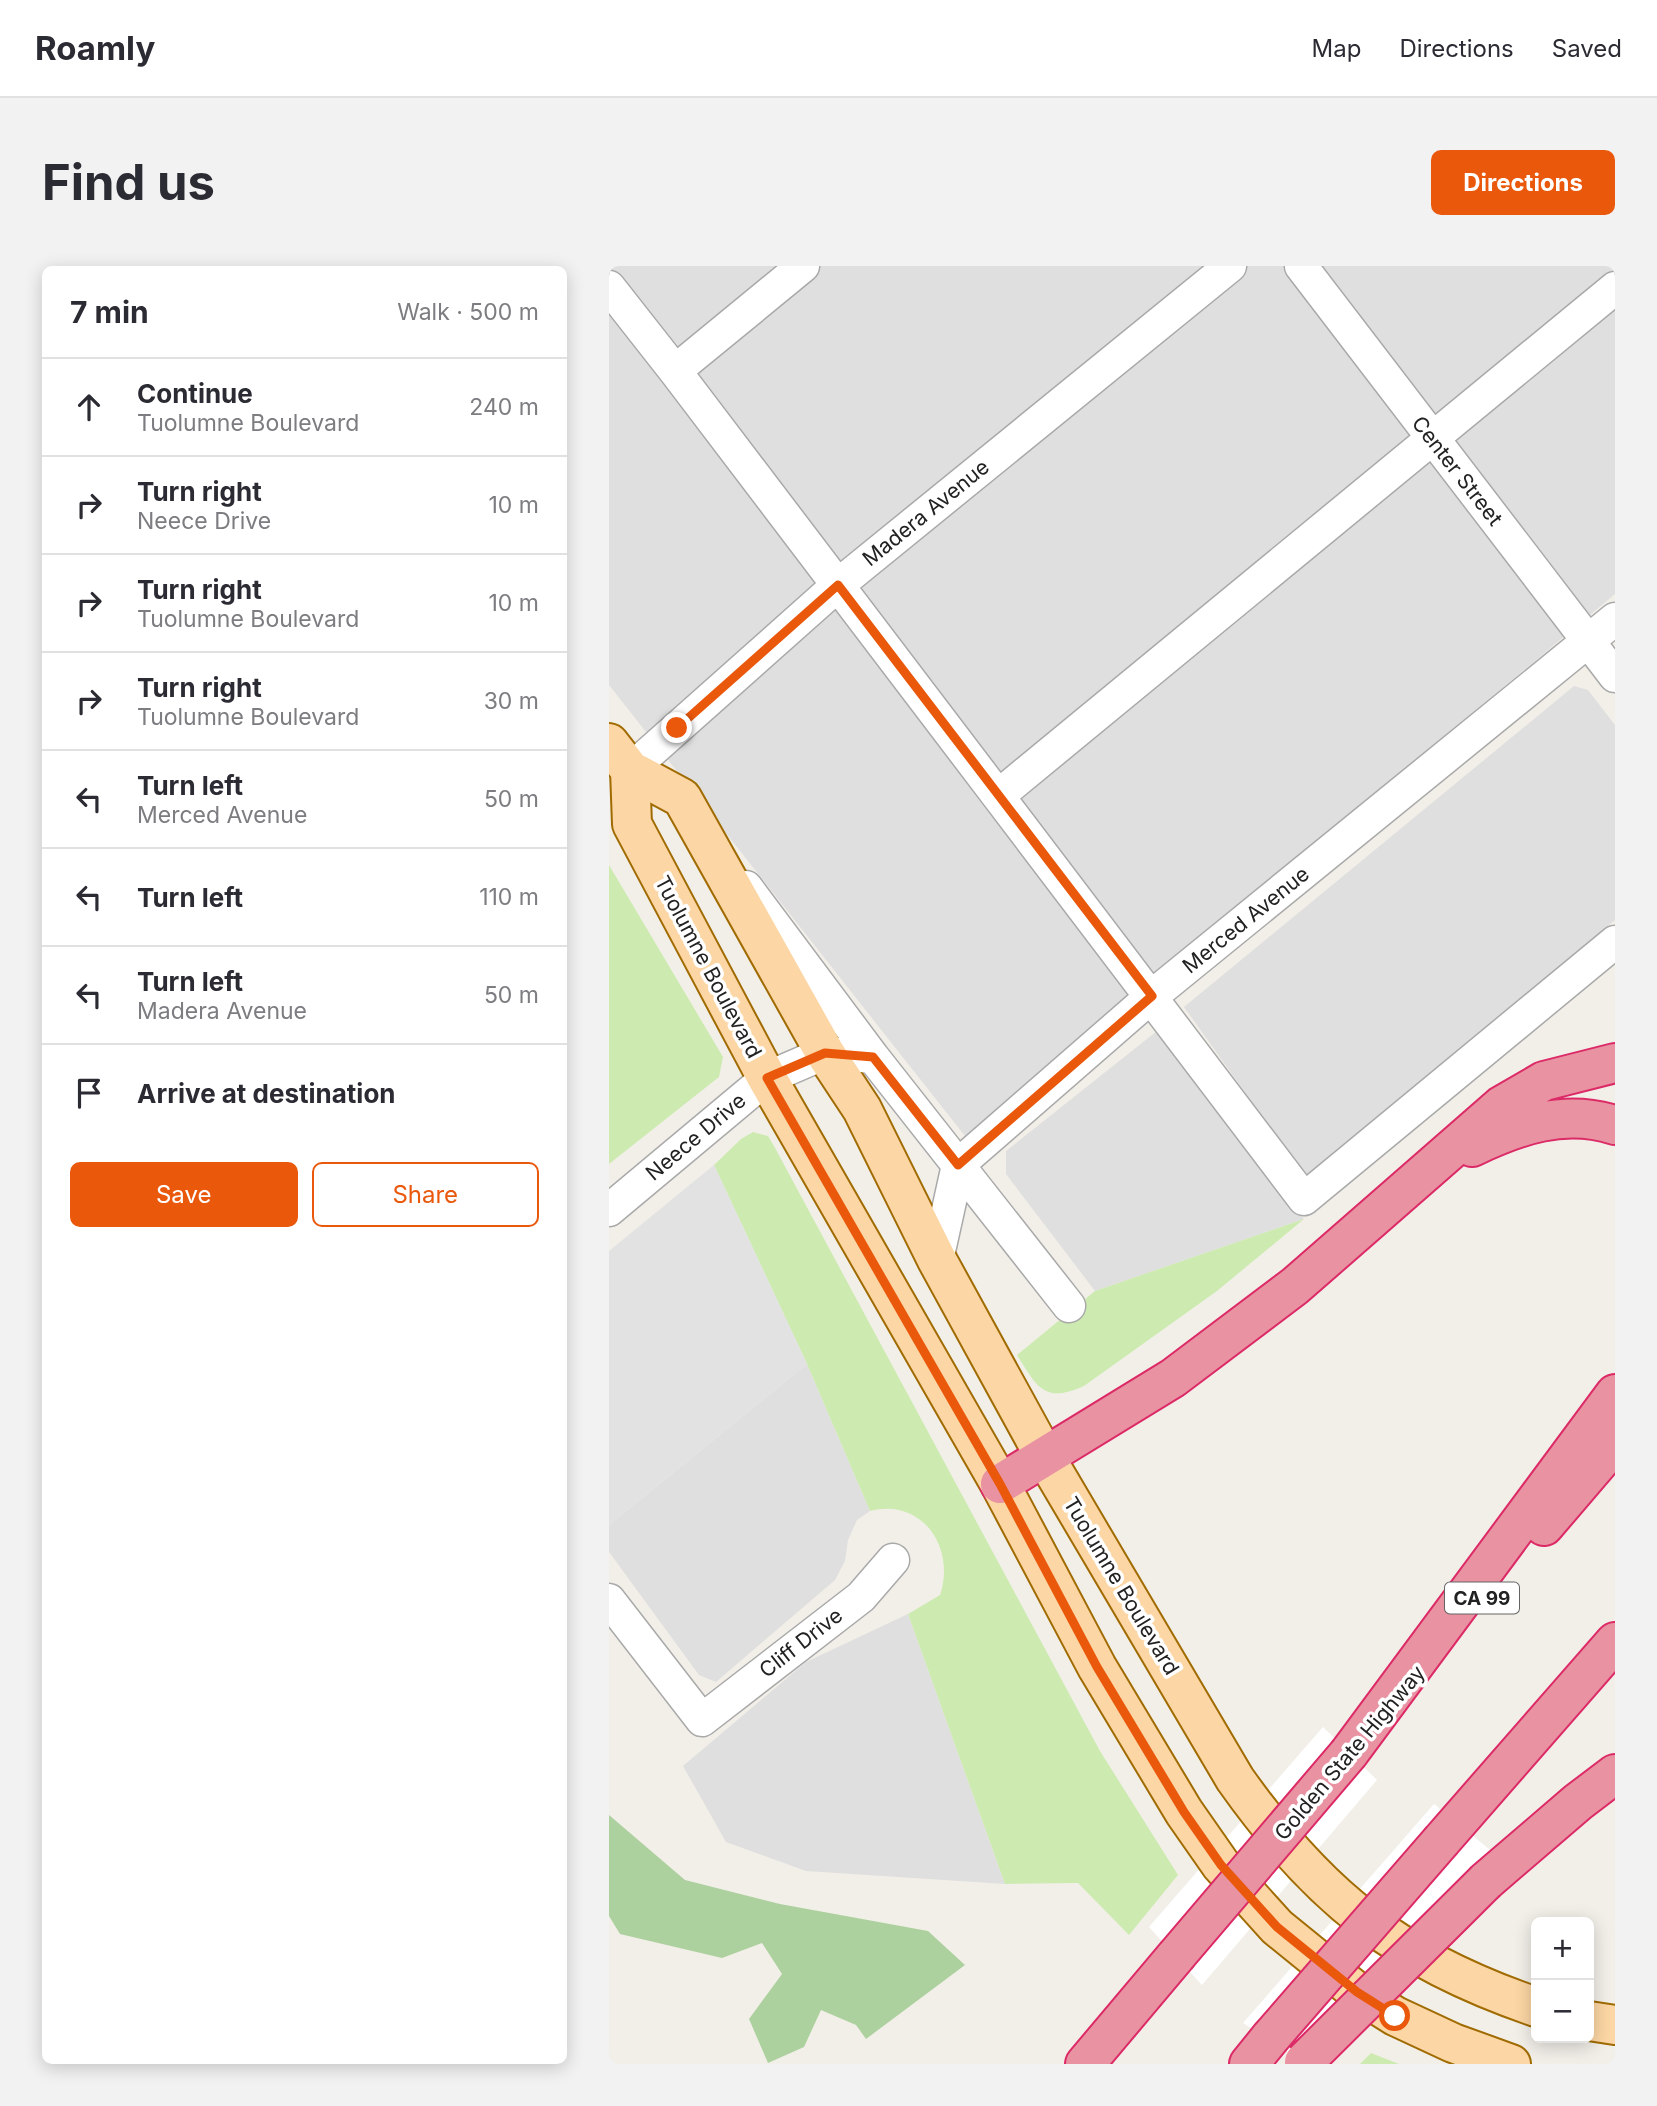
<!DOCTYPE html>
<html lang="en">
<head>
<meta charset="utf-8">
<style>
	:root { --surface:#fff; --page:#f2f2f3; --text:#2b2b33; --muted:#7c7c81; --line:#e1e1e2; --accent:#ea580c }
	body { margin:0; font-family:Inter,sans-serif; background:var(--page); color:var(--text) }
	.controls { position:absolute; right:21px; bottom:21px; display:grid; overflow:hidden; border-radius:10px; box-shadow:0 4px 18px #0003 }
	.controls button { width:63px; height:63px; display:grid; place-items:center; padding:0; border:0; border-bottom:2px solid var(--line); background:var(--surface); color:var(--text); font:35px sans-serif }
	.stop { position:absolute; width:21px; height:21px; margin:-16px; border:5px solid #ea580c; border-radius:50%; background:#fff }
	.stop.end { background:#ea580c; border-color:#fff; box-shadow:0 2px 7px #0008 }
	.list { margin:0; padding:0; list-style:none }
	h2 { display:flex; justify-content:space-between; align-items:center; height:91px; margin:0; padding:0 28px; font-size:30px }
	h2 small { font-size:23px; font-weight:400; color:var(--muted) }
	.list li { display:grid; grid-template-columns:46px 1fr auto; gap:21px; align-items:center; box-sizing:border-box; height:98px; padding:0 28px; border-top:2px solid var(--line) }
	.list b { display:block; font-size:26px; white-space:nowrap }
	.list p { margin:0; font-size:23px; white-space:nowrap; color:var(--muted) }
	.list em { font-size:23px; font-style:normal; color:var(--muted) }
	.actions { display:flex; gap:14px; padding:21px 28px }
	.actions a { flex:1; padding:16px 0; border:2px solid var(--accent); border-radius:10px; text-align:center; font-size:24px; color:var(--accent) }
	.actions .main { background:var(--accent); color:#fff }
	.icon { flex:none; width:38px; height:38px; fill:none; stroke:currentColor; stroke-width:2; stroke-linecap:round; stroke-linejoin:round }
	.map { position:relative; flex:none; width:1006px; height:1798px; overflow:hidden; border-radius:10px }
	header { display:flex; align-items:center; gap:42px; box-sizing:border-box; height:98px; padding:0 35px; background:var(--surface); border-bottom:2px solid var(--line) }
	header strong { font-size:33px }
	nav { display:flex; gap:38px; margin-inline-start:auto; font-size:24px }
	.intro { display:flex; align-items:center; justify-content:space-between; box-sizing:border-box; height:168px; padding:0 42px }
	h1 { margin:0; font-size:49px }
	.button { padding:18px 32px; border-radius:10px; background:var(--accent); color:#fff; font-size:24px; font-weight:700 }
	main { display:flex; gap:42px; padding:0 42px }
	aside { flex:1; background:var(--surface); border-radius:10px; box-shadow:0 4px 18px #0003 }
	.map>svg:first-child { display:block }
	.residential { fill:#e0dfdf }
	.grass { fill:#cdebb0 }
	.forest { fill:#add19e }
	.parking { fill:#e2e2e2 }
	.pier { fill:#fff }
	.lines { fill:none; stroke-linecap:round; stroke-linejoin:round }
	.minor-casing { stroke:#a9a9a9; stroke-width:35 }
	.major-casing { stroke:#a06b00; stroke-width:42 }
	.highway-casing { stroke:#dc2a67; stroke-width:42 }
	.minor { stroke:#fff; stroke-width:32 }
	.major { stroke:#fcd6a4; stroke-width:38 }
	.highway { stroke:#e892a2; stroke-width:38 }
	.highway-bridge-casing { stroke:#dc2a67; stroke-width:42; stroke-linecap:butt }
	.highway-bridge { stroke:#e892a2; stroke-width:38 }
	.route { stroke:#ea580c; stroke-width:9 }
	.labels { text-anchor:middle; stroke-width:7; stroke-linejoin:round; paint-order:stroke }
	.shield { fill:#fff; stroke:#646464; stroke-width:2 }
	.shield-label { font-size:19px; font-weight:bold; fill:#222 }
	.street-label { font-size:21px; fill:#222; stroke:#fff }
</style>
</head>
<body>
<header>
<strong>Roamly</strong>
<nav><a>Map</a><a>Directions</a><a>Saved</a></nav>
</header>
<div class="intro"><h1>Find us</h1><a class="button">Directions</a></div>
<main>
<aside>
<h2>7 min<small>Walk · 500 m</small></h2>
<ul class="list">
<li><svg class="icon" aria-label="ahead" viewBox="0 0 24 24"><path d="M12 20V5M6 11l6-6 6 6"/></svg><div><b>Continue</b><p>Tuolumne Boulevard</p></div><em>240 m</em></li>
<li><svg class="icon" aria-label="right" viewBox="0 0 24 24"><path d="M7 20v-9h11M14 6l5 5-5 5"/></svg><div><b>Turn right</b><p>Neece Drive</p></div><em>10 m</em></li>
<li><svg class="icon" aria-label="right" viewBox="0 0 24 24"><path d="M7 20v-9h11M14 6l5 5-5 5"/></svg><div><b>Turn right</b><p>Tuolumne Boulevard</p></div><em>10 m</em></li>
<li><svg class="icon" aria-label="right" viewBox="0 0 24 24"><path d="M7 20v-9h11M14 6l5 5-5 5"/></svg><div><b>Turn right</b><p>Tuolumne Boulevard</p></div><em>30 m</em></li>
<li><svg class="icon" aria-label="left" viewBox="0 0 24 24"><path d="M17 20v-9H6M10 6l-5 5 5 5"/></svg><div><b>Turn left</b><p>Merced Avenue</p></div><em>50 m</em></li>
<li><svg class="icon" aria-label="left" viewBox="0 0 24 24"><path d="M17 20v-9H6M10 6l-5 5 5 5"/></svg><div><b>Turn left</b></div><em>110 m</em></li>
<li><svg class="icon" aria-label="left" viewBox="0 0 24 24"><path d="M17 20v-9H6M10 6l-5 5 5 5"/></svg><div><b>Turn left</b><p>Madera Avenue</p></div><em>50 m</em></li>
<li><svg class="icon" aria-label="arrive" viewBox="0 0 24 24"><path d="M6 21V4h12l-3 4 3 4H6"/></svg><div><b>Arrive at destination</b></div></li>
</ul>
<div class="actions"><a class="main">Save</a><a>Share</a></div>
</aside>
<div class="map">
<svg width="1006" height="1798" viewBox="0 0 1006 1798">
	<rect width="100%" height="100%" fill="#f2efe9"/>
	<!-- residential -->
	<path class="residential" d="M0 0H1006V328L356 870 0 419Z
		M965 420 979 424 1006 459V654L697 912 575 741Z
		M548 765 695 953 486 1025 397 908V885Z
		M198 1098 261 1245 248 1254 239 1274 236 1295 226 1314 107 1416 90 1409 0 1286V1259Z
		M299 1348 396 1618 197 1605 117 1576 74 1500 197 1396Z"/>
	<!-- grass -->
	<path class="grass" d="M0 599 114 791 110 811 0 898Z
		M144 866 159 870 165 880 491 1485 569 1609 520 1669 469 1617 396 1618 299 1348 331 1329C347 1282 313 1231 261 1245L198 1098 105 899 132 873Z
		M695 953 608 1025 475 1120C435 1138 428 1121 408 1089L486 1025Z
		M762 1787 790 1798H751Z"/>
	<!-- forest -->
	<path class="forest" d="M0 1549 76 1614 171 1638 319 1665 356 1699 257 1773 247 1759 212 1744 195 1781 159 1797 140 1753 173 1708 153 1677 113 1692 11 1668 0 1650Z"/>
	<!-- parking -->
	<path class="parking" d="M105 899 198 1098 0 1259V985Z"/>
	<!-- pier -->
	<path class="pier" d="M714 1461 768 1514 593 1719 540 1661Z
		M825 1538 908 1606 697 1798 634 1757Z"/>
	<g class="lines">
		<!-- minor casing -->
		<g class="minor-casing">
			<path id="minor" d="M692 0 1006 410
				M0 21 66 105 194 0
				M66 105 389 530 1006 22
				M21 504 229 319 621 0
				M389 530 695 933 1006 676
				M137 621 264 791
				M0 944 158 812 216 787 264 791 460 1040
				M328 994 349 899 543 730 1006 353
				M0 1334 93 1454 252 1331 284 1294"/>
		</g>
		<!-- major casing -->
		<g class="major-casing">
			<path id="major" d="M0 477 21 504 73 532 216 787 253 843 328 994 436 1191 626 1513C710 1632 789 1694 927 1741
				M21 504 23 558 158 812 391 1218 488 1401 575 1546 612 1599 668 1661 748 1726 786 1750 844 1777 902 1798
				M980 1755 1006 1759"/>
		</g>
		<!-- highway casing -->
		<g class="highway-casing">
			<path id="highway" d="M863 881C909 859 955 843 1006 859
				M391 1218 564 1112 686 1020 892 840 935 815 1006 797
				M935 1260 1006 1177
				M740 1487 1006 1128
				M833 1574 1006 1376
				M877 1615 969 1536 1006 1508
				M476 1798 567 1690
				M640 1798 661 1772"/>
		</g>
		<!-- minor -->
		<use href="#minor" class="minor"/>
		<!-- major -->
		<use href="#major" class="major"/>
		<!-- highway -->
		<use href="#highway" class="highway"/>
		<!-- highway-bridge casing -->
		<g class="highway-bridge-casing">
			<path id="highway-bridge" d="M567 1690 740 1487
				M661 1772 833 1574
				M695 1796 877 1615"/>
		</g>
		<!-- highway-bridge -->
		<use href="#highway-bridge" class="highway-bridge"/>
	</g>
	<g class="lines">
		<!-- route -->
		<path class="route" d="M68 462 229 319 543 730 349 899 264 791 216 787 158 812 391 1218 488 1401 575 1546 612 1599 668 1661 748 1726 786 1750"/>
	</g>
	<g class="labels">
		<!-- shield labels -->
		<rect class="shield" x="836" y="1316.5" width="74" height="31" rx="5"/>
		<g class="shield-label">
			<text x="873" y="1339">CA 99</text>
		</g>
		<!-- street labels -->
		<g class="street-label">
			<text transform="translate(848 205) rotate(52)" y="7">Center Street</text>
			<text transform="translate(317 247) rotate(-39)" y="7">Madera Avenue</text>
			<text transform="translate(637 654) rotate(-39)" y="7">Merced Avenue</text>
			<text transform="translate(99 701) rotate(62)" y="7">Tuolumne Boulevard</text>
			<text transform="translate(87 871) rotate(-40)" y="7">Neece Drive</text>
			<text transform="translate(512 1320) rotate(59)" y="7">Tuolumne Boulevard</text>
			<text transform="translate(192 1377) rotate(-38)" y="7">Cliff Drive</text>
			<text transform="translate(741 1487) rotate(-50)" y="7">Golden State Highway</text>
		</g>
	</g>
</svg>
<div class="controls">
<button>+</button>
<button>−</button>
</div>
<div class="stop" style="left:786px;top:1750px"></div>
<div class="stop end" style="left:68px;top:462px"></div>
</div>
</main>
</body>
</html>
